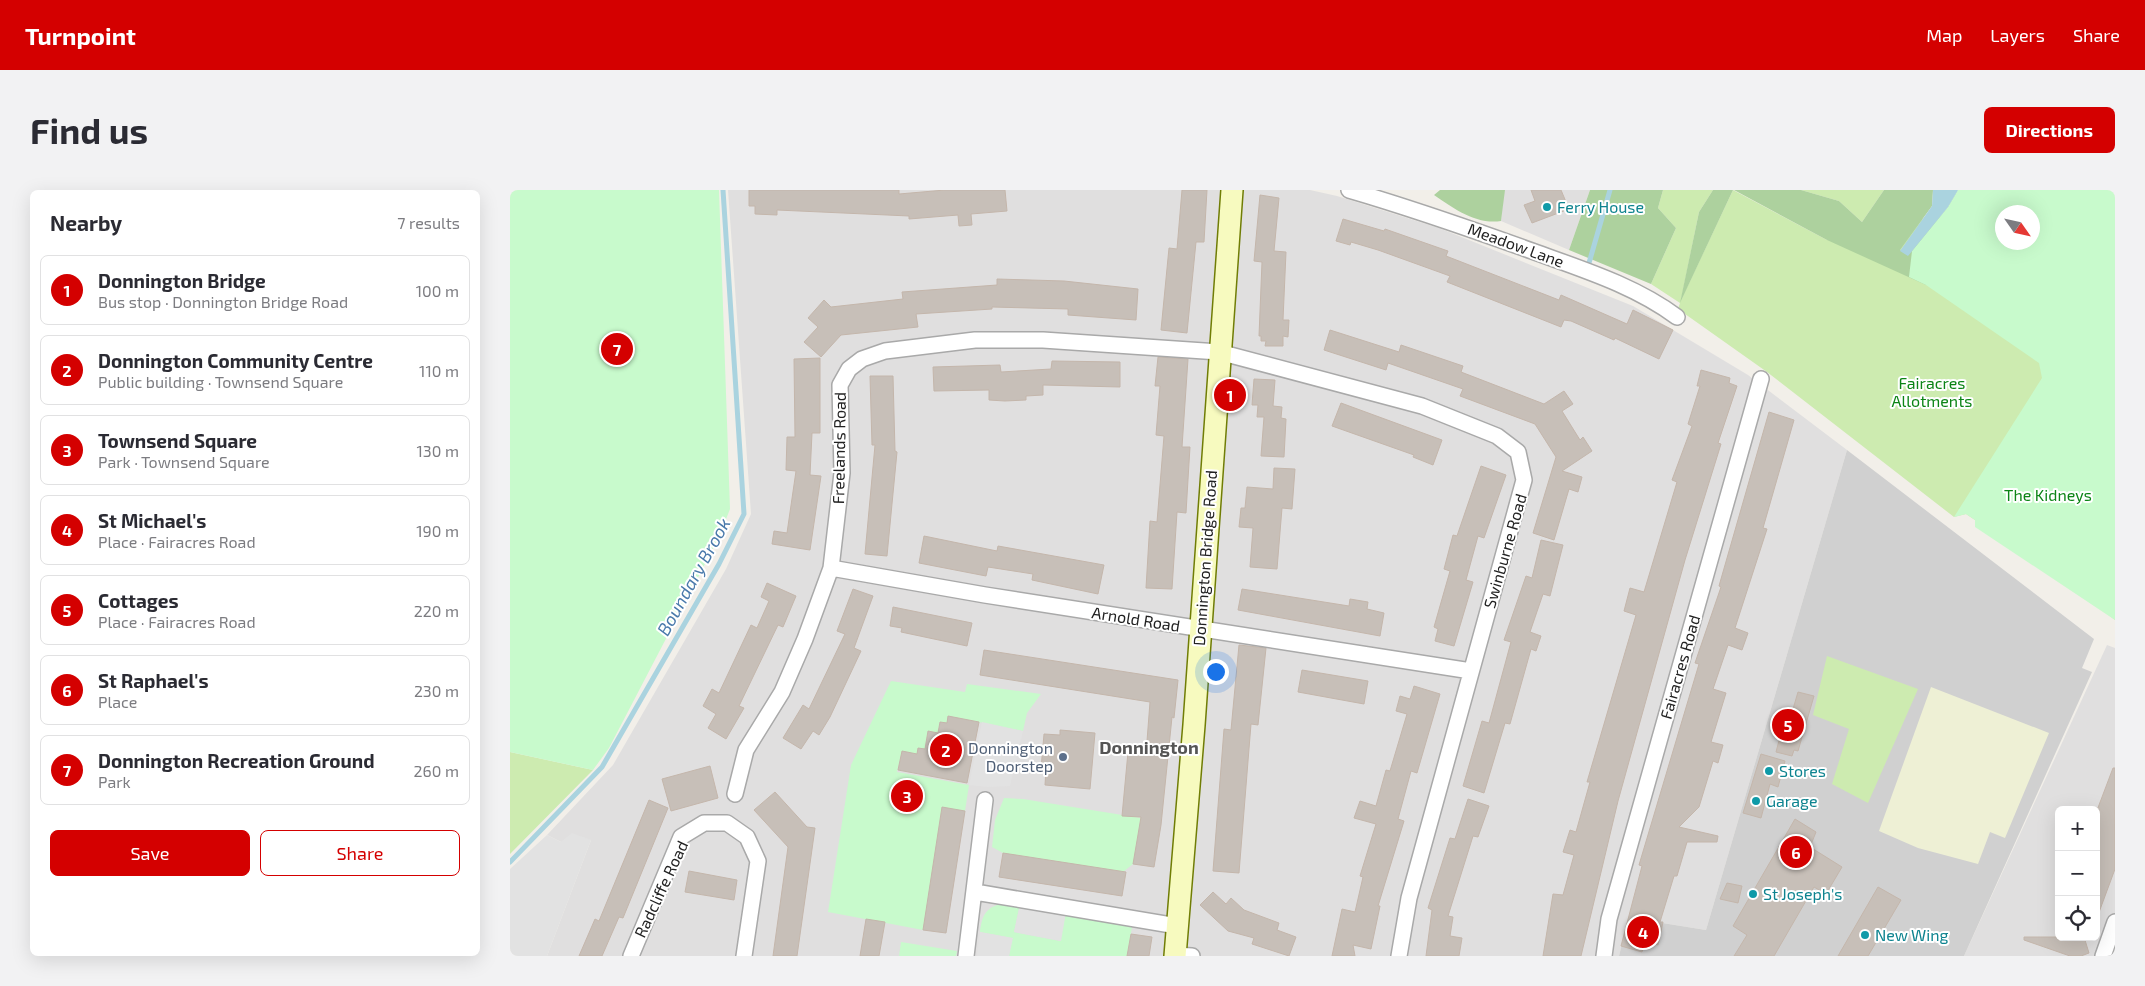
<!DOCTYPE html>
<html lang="en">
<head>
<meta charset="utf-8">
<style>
	:root { --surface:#fff; --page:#f2f2f3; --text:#2b2b33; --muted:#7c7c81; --line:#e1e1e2; --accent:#d40000 }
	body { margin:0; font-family:"Exo 2",sans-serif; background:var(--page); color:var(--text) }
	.controls { position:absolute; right:15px; bottom:15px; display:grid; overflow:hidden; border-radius:8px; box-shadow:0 5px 20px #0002 }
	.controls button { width:45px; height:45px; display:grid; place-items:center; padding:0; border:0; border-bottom:1px solid var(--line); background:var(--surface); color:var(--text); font:25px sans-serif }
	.compass { position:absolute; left:1485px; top:15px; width:45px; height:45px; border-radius:50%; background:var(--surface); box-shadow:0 5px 20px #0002; rotate:124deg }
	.you { position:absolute; left:705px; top:481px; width:18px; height:18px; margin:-12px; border:4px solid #fff; border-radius:50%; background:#1a73e8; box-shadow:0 0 0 8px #1a73e833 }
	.badge { display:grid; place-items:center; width:32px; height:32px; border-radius:50%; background:var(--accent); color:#fff; font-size:16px; font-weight:700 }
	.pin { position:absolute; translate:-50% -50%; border:2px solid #fff; box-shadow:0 1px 5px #0006 }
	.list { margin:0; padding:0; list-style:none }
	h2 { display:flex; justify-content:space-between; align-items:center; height:65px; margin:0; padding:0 20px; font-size:21px }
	h2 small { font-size:16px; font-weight:400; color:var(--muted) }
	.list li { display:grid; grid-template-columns:32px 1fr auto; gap:15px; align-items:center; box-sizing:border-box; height:70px; margin:0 10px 10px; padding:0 10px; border:1px solid var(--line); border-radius:8px }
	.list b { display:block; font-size:19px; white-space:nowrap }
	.list p { margin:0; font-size:16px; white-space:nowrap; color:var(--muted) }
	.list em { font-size:16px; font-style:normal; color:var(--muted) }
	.actions { display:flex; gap:10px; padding:15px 20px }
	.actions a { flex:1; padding:11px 0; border:1px solid var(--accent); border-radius:8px; text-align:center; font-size:18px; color:var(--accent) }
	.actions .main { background:var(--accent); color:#fff }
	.icon { flex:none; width:28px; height:28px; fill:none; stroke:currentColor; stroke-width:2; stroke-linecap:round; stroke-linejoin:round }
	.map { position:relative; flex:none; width:1605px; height:766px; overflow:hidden; border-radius:8px }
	header { display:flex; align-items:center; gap:30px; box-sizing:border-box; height:70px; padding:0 25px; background:var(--accent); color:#fff }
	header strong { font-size:24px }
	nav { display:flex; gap:28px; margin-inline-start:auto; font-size:18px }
	.intro { display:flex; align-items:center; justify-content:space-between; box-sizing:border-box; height:120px; padding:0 30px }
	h1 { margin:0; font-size:35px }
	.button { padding:12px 22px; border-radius:8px; background:var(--accent); color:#fff; font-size:18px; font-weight:700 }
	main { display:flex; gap:30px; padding:0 30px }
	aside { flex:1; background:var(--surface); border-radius:8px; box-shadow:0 5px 20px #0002 }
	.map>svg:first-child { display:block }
	.residential { fill:#e0dfdf; fill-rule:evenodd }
	.religious { fill:#d0d0d0 }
	.farmland { fill:#eef0d5 }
	.grass { fill:#cdebb0; fill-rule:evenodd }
	.forest { fill:#add19e }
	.park { fill:#c8facc; fill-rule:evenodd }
	.parking { fill:#e2e2e2 }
	.water { fill:#aad3df }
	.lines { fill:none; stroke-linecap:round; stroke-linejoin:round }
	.stream { stroke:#aad3df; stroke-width:5 }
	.building { fill:#c7bfb8; stroke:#c4b6ab }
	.minor-casing { stroke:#a9a9a9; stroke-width:18 }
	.secondary-casing { stroke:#707d05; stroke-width:24 }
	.minor { stroke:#fff; stroke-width:15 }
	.secondary { stroke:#f7fabf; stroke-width:21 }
	.culture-dot { fill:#0f9aa8; stroke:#fff; stroke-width:2 }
	.service-dot { fill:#5c6f8a; stroke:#fff; stroke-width:2 }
	.labels { text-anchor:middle; stroke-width:4; stroke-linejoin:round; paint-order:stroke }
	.culture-label { font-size:16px; fill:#0d838f; stroke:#fff; text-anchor:start }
	.street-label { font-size:16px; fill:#222; stroke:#fff }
	.park-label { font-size:16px; fill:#0c8416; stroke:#fff }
	.service-label { font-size:16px; fill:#4e5e75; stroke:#fff; text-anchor:end }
	.water-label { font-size:18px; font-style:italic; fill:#4a7aab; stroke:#fff }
	.neighbourhood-label { font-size:18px; font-weight:bold; fill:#555; stroke:#fff }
</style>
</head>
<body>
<header>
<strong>Turnpoint</strong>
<nav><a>Map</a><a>Layers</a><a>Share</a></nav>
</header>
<div class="intro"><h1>Find us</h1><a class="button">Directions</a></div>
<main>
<aside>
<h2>Nearby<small>7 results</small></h2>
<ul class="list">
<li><span class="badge">1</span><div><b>Donnington Bridge</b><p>Bus stop · Donnington Bridge Road</p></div><em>100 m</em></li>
<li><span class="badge">2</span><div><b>Donnington Community Centre</b><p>Public building · Townsend Square</p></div><em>110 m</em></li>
<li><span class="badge">3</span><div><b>Townsend Square</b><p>Park · Townsend Square</p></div><em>130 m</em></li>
<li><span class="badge">4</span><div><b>St Michael's</b><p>Place · Fairacres Road</p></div><em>190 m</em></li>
<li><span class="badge">5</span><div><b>Cottages</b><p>Place · Fairacres Road</p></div><em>220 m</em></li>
<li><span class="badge">6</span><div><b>St Raphael's</b><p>Place</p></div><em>230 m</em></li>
<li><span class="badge">7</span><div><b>Donnington Recreation Ground</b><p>Park</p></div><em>260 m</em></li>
</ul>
<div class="actions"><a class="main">Save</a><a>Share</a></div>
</aside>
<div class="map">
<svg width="1605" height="766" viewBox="0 0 1605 766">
	<rect width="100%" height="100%" fill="#f2efe9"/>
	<!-- residential -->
	<path class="residential" d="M218 0H800L827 6 929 38 1123 116 1238 185 1337 260 1196 740 1140 731 1120 722 1109 766H37L81 650 51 652 37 645 103 575 216 379 241 324Z
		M994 0H1080L1059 60 991 31Z
		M1597 455 1605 458V766H1454ZM1549 620H1586V747H1549Z"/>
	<!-- religious -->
	<path class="religious" d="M1337 260 1584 449 1572 478 1582 482 1454 766H1109L1120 722 1142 726 1140 731 1196 740Z"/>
	<!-- farmland -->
	<path class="farmland" d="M1421 497 1539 543 1495 648 1480 642 1468 674 1408 658 1369 641Z"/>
	<!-- grass -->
	<path class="grass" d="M1153 0H1203L1189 22 1171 110 1223 0 1317 50 1547 0 1605 430 1471 327 1465 337V330L1456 324 1444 327 1257 182 1168 119 1170 113 1141 94 1166 38 1148 18ZM1492 22H1522V52H1492Z
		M1291 0H1374L1352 32 1329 11Z
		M1317 466 1408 499 1358 613 1322 594 1339 539 1303 525Z
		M0 562 83 580 0 664Z"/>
	<!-- forest -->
	<path class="forest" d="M930 0H995L991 31C966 35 943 18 924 5Z
		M1080 0H1153L1148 18 1166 38 1141 94 1059 60Z
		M1203 0H1223L1170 113 1189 22Z
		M1224 0H1291L1329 11 1352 32 1374 0H1423L1422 16 1390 60 1398 65 1438 17 1448 0 1416 95 1317 50Z"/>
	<!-- park -->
	<path class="park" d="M0 0H209L220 319 209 347 99 558 83 580 0 562Z
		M1448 0H1605V430L1465 337V330L1456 324 1444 327 1532 188 1529 173 1416 95 1399 87 1402 61 1438 17ZM1492 22H1522V52H1492Z
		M381 491 455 502 457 494 531 504 517 523 513 541 439 526 437 533 430 532 428 543 418 541 415 559 408 558 407 564 392 562 387 582 459 595 455 621 432 618 413 740 318 722 341 575Z
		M494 608 513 609 631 628 623 674 613 682 493 663 482 657 485 630Z
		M500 713 510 714 504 742 550 751 556 722 622 737 617 766H499L502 748 470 742C472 722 479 714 500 713Z
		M391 752 447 761 446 766H389Z"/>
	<!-- parking -->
	<path class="parking" d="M472 532 513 541 500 596 478 597 459 595Z
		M62 643 81 650 37 766H0V679L37 645 51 652Z
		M510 714 556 722 551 751 504 742Z
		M470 742 503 748 499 766H467Z"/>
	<!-- water -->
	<path class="water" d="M1423 0H1448L1438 17 1398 66 1390 61 1422 16Z"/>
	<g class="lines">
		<!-- stream -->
		<path class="stream" d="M1079 73 1100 0
			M0 672 92 577 209 374 234 324 213 0"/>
	</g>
	<!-- building -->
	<path class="building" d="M239 0H389V4L435 0H495L497 21 461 24 462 35 449 36 448 25 399 29V26L267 20V25L245 24V16H239Z
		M672 0H697L694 52H686L677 143 651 140 659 58 667 59Z
		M1021 0H1051L1059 19 1022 33 1014 15 1025 11Z
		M750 5 769 8 764 61 776 62 773 130H779L778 147 773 146V156H755L756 151H751V146H749L752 72 744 71Z
		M833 29 874 41 875 39 938 61 936 66 1049 110 1051 105 1117 134 1123 120 1163 140 1149 169 1105 148 1104 150 1061 131 1054 130 1051 137 937 92 940 86 868 60 841 52 840 55 826 51Z
		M487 89 554 91 628 99 626 130 558 125V119L482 117V119L406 124 408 137 331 145 311 167 294 152 308 137 298 128 314 110 321 117 393 109 392 102 487 95Z
		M820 140 889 162 891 155 953 176 951 182 1034 214 1054 201 1063 214 1052 221 1070 250 1073 247 1082 261 1052 281 1072 287 1068 302 1059 299 1044 350 1023 343 1046 267 1025 234 950 206 953 199 878 173 876 180 814 160Z
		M648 167 678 169 672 257H680L679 273 676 323 667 322 662 399 636 398 640 331 647 332 654 246 646 245 650 196H645Z
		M310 168V243H302L300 285 311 286 300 360 262 354 264 341 277 343 286 281 276 280 277 247H285L284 169Z
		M542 171 610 172V197L533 195V205L516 206V210L495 211 479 210V200L424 201 423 177 490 175 491 182 541 179Z
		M1191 180 1220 188 1219 193 1227 196 1208 253 1211 254 1175 370 1108 611 1071 766H1033L1043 704 1053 705 1064 665 1053 662 1060 640 1066 642 1080 592H1077L1126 425 1114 421 1120 398 1134 402 1167 292 1162 290 1182 236 1178 234 1190 196H1187Z
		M360 186H383L385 261 387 262 377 366 355 364 365 255H362Z
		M744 189 765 190 763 216 772 217 771 228 776 229 774 267 751 266 754 227H747L748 215H742Z
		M831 213 932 250 923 275 903 267 904 265 822 236Z
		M1259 222 1284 230 1253 338 1257 339 1225 438 1238 443 1232 460 1218 455 1203 499 1216 503 1201 552 1213 555 1208 573 1203 571 1189 617 1169 637 1208 646 1207 652H1177L1167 686H1164L1150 732H1153L1148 755 1135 752 1132 762 1111 756 1132 676 1129 675 1189 474 1185 473 1211 397 1209 396 1213 382Z
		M971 276 996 285 974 348 968 346 956 390 963 392 944 456 925 451 928 439 924 437 940 381 934 379 943 345 947 346Z
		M764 278 785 279 782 319 772 318 767 379 740 377 743 338 729 337 731 318H735L737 297 763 299Z
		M414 346 487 361 488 356 594 375 588 404 522 390 523 384 478 377 476 386 409 373Z
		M1031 350 1053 355 1040 406 1033 404 1020 442 1031 446 1026 461 1021 459 1000 534 995 533 974 603 953 596 972 531 979 533 1001 452 994 450 1016 386 1022 388Z
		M257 393 286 406 273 437 268 435 229 516 234 518 216 549 198 538 206 524 193 516 202 499 209 503 241 435 247 438 259 411 251 407Z
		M343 399 363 406 344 458 351 461 320 527 309 545 303 541 291 559 273 548 293 515 299 519 335 444 327 441Z
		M732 399 839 416 840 409 858 412 857 419 874 423 870 446 728 420Z
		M383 417 462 433 457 456 391 442 392 438 380 436Z
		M729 455 756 458 748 535 741 534 729 683 703 681 714 539 721 540Z
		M474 460 668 490 664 528 662 527 651 635 644 677 623 674 631 627 612 626 618 562 636 564 640 512 470 485Z
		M792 480 858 491 854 514 788 502Z
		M904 496 930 504 907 583 901 581 888 629 894 631 868 716H870L861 759 843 755 845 766H822L832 719 845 722 853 687 850 686 866 634 844 628 850 611 866 616 876 580 880 581 897 524 886 521 890 506 900 509Z
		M1288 502 1304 506 1288 561 1284 560 1282 566 1266 562 1272 539 1264 537 1269 522 1276 524 1278 518 1283 519Z
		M438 526 469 532 457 593 388 580 392 561 407 564 408 558 415 559 418 541 428 543 430 532 437 533Z
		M550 540 585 543 580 599 535 595 536 580 531 579 534 544 550 545Z
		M1251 564 1275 571 1268 597 1260 594 1251 628 1233 623Z
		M200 576 208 608 161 621 152 589Z
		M1603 578H1605V679L1588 725 1586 623Z
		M265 602 297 637 305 638 287 766H263L278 657 244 620Z
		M958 609 979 616 968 647 963 646 938 726 943 727 940 746 952 748 949 766H916L922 720 918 718 940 648 945 649Z
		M139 610 158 618 113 728 109 727 92 766H69L85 729 89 731Z
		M432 617 455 621 436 743 413 740Z
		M1285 629 1306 642 1300 657 1332 677 1316 704 1304 697 1264 766H1224L1237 745 1223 736Z
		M493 663 616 682 612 706 489 687Z
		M179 681 227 690 224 710 175 702Z
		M1217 693 1232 696 1228 713 1210 709Z
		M1368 697 1391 710 1358 766H1328Z
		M703 702 716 714 721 708 734 720 769 733 767 740 786 747 779 766 742 754 744 748 718 741 690 715Z
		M356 729 375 732 369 766H350Z
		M621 744 642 747 639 766H617Z
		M1514 747H1574L1579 763 1571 766H1560L1514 750Z"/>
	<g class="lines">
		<!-- minor casing -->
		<g class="minor-casing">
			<path id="minor" d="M839 0C901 18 961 39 1022 61 1071 79 1124 95 1167 127
				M321 378 475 405 961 481
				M225 604 236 560 272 502 295 449 321 378 332 283 330 195 339 179 352 169 375 161 465 150H533L709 162 912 216 987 246 1008 262 1014 290 899 708 889 766
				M465 702 667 736
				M665 765 682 766
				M121 766 171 647 194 633H217L237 647 248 671 234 766
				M456 766 475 610
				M1094 766 1099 729 1251 189
				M1593 766 1605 732"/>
		</g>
		<!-- secondary casing -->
		<g class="secondary-casing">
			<path id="secondary" d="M665 766 684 535 722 0"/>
		</g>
		<!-- minor -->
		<use href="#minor" class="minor"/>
		<!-- secondary -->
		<use href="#secondary" class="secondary"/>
	</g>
	<!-- markers -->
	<g class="culture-dot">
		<circle cx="1037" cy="17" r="5"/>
		<circle cx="1259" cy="581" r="5"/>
		<circle cx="1246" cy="611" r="5"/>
		<circle cx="1243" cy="704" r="5"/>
		<circle cx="1355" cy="745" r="5"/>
	</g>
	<circle class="service-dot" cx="553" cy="567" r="5"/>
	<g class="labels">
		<!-- culture labels -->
		<g class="culture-label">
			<text x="1047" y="23">Ferry House</text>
			<text x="1269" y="587">Stores</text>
			<text x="1256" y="617">Garage</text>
			<text x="1253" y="710">St Joseph's</text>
			<text x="1365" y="751">New Wing</text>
		</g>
		<!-- street labels -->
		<g class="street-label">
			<text transform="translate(1006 55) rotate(20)" y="6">Meadow Lane</text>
			<text transform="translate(329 258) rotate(-89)" y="6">Freelands Road</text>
			<text transform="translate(995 361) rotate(-74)" y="6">Swinburne Road</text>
			<text transform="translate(695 368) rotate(-86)" y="6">Donnington Bridge Road</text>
			<text transform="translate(626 429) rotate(9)" y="6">Arnold Road</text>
			<text transform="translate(1170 477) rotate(-74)" y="6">Fairacres Road</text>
			<text transform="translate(151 699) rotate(-65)" y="6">Radcliffe Road</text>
		</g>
		<!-- park labels -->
		<g class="park-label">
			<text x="1422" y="199">Fairacres<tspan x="1422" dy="18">Allotments</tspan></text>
			<text x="1538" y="311">The Kidneys</text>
		</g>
		<!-- service labels -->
		<g class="service-label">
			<text x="543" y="564">Donnington<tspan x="543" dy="18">Doorstep</tspan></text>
		</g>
		<!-- water labels -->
		<g class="water-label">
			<text transform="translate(184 387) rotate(-61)" y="6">Boundary Brook</text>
		</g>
		<!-- neighbourhood labels -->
		<g class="neighbourhood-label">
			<text x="639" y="564">Donnington</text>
		</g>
	</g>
</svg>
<div class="controls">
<button>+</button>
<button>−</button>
<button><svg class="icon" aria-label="locate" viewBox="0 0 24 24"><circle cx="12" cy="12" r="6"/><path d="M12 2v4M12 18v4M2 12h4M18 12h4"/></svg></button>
</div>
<svg class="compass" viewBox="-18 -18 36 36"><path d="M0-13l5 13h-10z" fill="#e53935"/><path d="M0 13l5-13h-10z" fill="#7c7c81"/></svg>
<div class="you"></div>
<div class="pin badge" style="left:720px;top:205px">1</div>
<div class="pin badge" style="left:436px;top:560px">2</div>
<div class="pin badge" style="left:397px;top:606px">3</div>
<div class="pin badge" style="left:1133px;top:742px">4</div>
<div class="pin badge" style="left:1278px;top:535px">5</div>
<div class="pin badge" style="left:1286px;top:662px">6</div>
<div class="pin badge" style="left:107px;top:159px">7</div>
</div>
</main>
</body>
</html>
